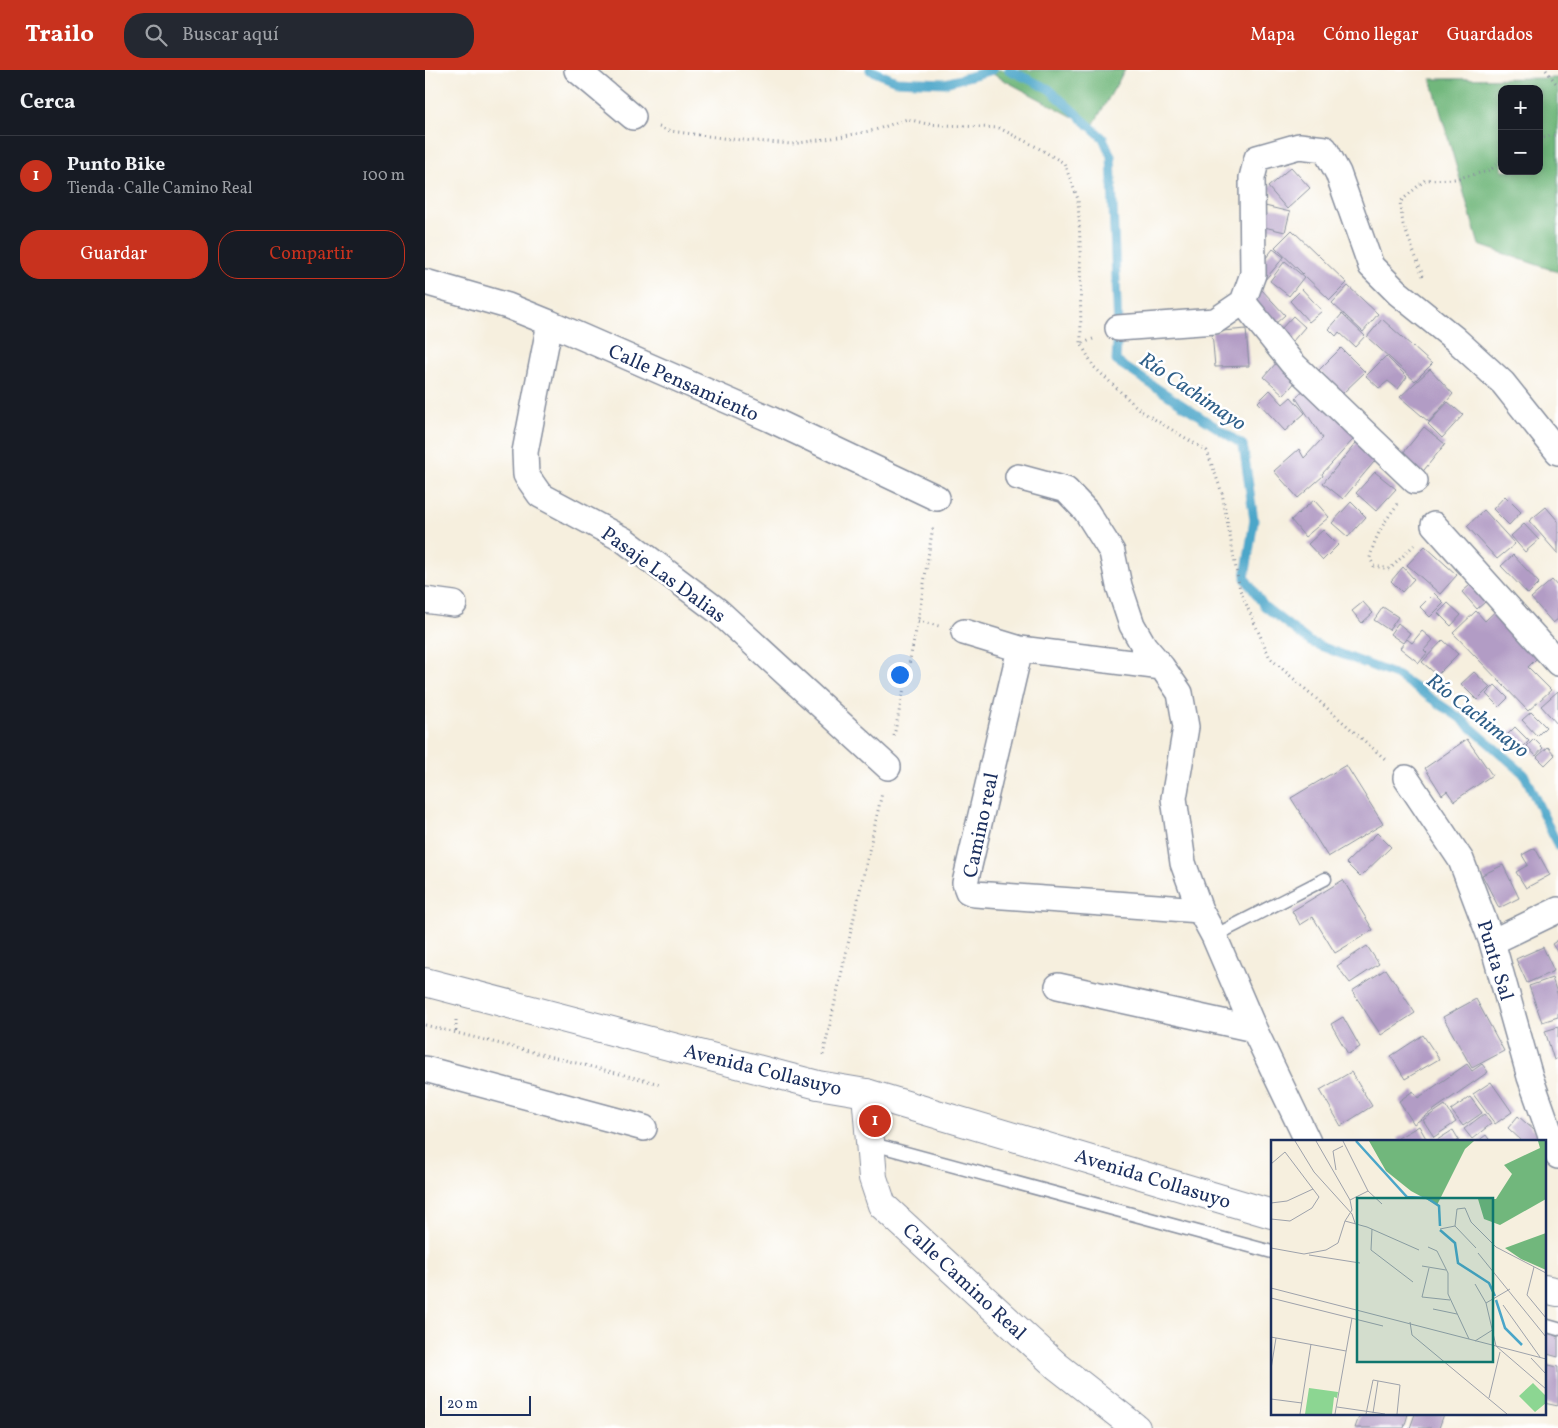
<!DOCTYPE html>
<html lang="es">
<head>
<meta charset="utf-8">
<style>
	:root { --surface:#171b24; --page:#242831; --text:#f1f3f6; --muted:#9ea1a6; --line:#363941; --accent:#c8321e }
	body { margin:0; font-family:Vollkorn,serif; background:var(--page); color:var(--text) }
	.controls { position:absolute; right:15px; top:15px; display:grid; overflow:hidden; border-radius:10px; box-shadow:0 2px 8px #0003 }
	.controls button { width:45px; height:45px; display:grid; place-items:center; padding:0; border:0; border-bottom:1px solid var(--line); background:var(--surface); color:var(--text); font:25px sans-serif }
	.scale { position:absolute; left:15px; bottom:12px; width:91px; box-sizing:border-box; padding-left:5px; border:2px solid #1b2f5e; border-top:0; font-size:14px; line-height:18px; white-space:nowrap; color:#1b2f5e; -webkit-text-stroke:4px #fff; paint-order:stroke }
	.you { position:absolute; left:474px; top:604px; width:18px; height:18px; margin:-12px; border:4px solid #fff; border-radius:50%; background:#1a73e8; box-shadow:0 0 0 8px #1a73e833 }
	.badge { display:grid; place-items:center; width:32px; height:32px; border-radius:50%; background:var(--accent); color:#fff; font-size:16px; font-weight:700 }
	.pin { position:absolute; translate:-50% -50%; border:2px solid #fff; box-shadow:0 1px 5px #0006 }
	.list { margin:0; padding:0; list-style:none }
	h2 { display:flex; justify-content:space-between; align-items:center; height:65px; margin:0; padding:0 20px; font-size:21px }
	h2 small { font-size:16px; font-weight:400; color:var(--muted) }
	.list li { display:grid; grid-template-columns:32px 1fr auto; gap:15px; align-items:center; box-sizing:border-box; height:80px; padding:0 20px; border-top:1px solid var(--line) }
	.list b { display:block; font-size:19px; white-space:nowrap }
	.list p { margin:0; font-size:16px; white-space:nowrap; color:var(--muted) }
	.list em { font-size:16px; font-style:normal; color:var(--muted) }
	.actions { display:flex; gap:10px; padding:15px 20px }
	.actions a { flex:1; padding:11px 0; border:1px solid var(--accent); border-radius:20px; text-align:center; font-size:18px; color:var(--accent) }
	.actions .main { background:var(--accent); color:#fff }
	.icon { flex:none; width:28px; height:28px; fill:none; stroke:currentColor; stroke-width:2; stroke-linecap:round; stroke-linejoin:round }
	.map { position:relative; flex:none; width:1133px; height:1358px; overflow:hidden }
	header { display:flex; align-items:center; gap:30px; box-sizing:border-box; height:70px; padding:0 25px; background:var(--accent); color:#fff }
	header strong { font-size:24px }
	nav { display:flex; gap:28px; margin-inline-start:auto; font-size:18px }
	.search { width:350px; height:45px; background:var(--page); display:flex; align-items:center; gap:12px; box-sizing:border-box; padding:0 18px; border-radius:20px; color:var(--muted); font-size:19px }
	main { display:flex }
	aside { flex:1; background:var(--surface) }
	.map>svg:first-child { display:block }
	.forest { fill:#71b77c; stroke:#46736d; fill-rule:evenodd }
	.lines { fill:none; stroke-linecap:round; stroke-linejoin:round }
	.stream { stroke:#4ba6c9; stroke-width:9 }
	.building { fill:#b29cc5 }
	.lane-casing { stroke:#888f9e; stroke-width:15 }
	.street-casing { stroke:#888f9e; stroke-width:28 }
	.secondary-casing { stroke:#888f9e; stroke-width:30 }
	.primary-casing { stroke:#888f9e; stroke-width:30 }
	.path { stroke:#888f9e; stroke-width:3; stroke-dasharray:1 4; stroke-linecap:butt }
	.lane { stroke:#fff; stroke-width:12 }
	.street { stroke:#fff; stroke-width:25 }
	.secondary { stroke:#fff; stroke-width:28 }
	.primary { stroke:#fff; stroke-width:28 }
	.labels { text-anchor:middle; stroke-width:5; stroke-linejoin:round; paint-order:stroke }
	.street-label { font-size:20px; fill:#1b2f5e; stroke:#fff }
	.water-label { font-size:21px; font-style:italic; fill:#2e5f89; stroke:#fff }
	.inset-river { fill:none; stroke:#4ba6c9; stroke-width:2.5 }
	.inset-road { fill:none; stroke:#9ea2ab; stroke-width:1 }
	.view { fill:#0f766e; fill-opacity:0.15; stroke:#0f766e; stroke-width:2.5 }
	.inset-edge { fill:none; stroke:#1b2f5e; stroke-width:2.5 }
</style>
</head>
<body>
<header>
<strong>Trailo</strong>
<div class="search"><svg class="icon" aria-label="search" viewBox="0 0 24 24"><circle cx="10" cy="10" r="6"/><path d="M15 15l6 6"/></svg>Buscar aquí</div>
<nav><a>Mapa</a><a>Cómo llegar</a><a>Guardados</a></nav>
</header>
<main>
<aside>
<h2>Cerca<small></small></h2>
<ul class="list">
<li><span class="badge">1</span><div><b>Punto Bike</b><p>Tienda · Calle Camino Real</p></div><em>100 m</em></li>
</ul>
<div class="actions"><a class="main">Guardar</a><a>Compartir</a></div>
</aside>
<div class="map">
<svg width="1133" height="1358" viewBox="0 0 1133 1358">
	<rect width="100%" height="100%" fill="#fff"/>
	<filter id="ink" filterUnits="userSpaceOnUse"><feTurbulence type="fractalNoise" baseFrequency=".02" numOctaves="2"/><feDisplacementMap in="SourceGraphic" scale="10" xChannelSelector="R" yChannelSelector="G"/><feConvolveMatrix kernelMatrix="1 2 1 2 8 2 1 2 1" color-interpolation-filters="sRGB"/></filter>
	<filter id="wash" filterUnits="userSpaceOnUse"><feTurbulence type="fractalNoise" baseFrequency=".0096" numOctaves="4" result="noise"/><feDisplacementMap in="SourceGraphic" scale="20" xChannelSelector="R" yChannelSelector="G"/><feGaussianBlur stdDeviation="1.12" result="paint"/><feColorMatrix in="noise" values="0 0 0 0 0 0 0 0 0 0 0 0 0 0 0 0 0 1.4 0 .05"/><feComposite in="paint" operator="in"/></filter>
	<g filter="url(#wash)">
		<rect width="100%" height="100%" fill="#f6efde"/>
		<!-- forest -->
		<path class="forest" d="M560 0H700L667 57Z
			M1133 8V202L1054 175 1006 9ZM1077 19H1114V101H1077Z"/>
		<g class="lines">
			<!-- stream -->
			<path class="stream" d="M445 0 471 11 520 13 568 0
				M584 0 624 19 678 68 686 86 693 258 691 291 818 375 829 450 820 508 839 536 885 572 973 606 1035 648 1099 704 1133 776"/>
		</g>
		<g id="blocks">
			<!-- building -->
			<path class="building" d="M866 97 885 118 862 139 843 117Z
				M840 136 865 142 860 162 835 156Z
				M867 160 922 213 905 230 850 177Z
				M848 179 859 187 839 211 829 203Z
				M860 191 879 207 864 226 845 211Z
				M923 216 953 244 938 262 907 233Z
				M836 219 860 245 850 254 826 228Z
				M877 219 897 241 884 252 865 231Z
				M917 244 940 266 930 277 914 262 911 266 904 259Z
				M868 246 880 257 867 272 855 260Z
				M957 249 1007 294 990 311 942 267Z
				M821 259 824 296 790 297 787 262Z
				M916 278 940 302 917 324 894 300Z
				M961 286 982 307 973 319 963 311 954 318 941 306Z
				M852 292 872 310 859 325 839 307Z
				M1005 299 1028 324 1004 352 975 327Z
				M884 314 936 361 897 404 898 406 873 428 849 401 874 379 879 388 898 368 871 328Z
				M845 320 858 334 866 327 880 343 860 361 833 332Z
				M1023 332 1038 345 1017 368 1003 354Z
				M999 357 1020 374 995 405 974 388Z
				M936 367 954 386 918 429 898 413Z
				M950 402 971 419 951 441 931 423Z
				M1080 426 1096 442 1084 455 1068 439Z
				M889 430 904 447 880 467 866 450Z
				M926 432 941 447 923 467 907 453Z
				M1121 437 1133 451V484L1104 451Z
				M1059 440 1090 474 1072 489 1042 456Z
				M1099 454 1114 470 1100 482 1086 466Z
				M898 460 913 475 898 490 883 474Z
				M1000 476 1032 505 1015 524 982 495Z
				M1088 485 1114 513 1103 524 1076 496Z
				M978 497 989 509 977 522 966 511Z
				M1052 509 1067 526 1052 539 1037 522Z
				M1127 510 1133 517V549L1128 553 1106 528Z
				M1009 523 1019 533 1005 547 995 537Z
				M938 532 948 543 937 553 927 541Z
				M1023 533 1036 545 1026 556 1013 543Z
				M1077 535 1114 586 1103 597 1126 620 1103 641 1028 563 1051 541 1060 551Z
				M958 537 973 547 964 560 949 550Z
				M973 553 985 563 978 573 965 564Z
				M997 561 1008 570 999 580 1002 583 994 593 975 578 982 569 987 573Z
				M1018 570 1033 584 1012 605 997 592Z
				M1049 602 1065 617 1052 630 1036 614Z
				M1070 615 1083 628 1074 637 1061 624Z
				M1133 621V655L1116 636Z
				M1106 642 1121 657 1112 666 1097 650Z
				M1090 657 1104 671 1097 678 1083 664Z
				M1042 669 1067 705 1029 731 1022 721 1017 725 1000 698Z
				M1109 669 1118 678 1111 686 1102 676Z
				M1123 677 1130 685 1120 695 1112 687Z
				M921 695 958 754 903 787 866 728Z
				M952 763 966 777 935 807 921 793Z
				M1110 778 1125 805 1101 818 1091 802 1103 795 1097 785Z
				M1078 795 1094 828 1074 838 1057 805Z
				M918 810 948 860 910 883 888 847 875 855 867 841Z
				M1133 870V883L1127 874Z
				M942 876 954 894 925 913 912 896Z
				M1118 877 1129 901 1102 913 1091 889Z
				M961 899 990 943 956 965 927 921Z
				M1127 908 1133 926V947L1117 952 1104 916Z
				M1051 929 1079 981 1047 998 1018 947Z
				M918 947 935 977 923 984 906 954Z
				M1133 957V988L1129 990 1120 961Z
				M998 965 1014 989 980 1009 966 986Z
				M1042 994 1047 1001 1057 994 1063 1002 989 1054 974 1031 988 1021 993 1028Z
				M926 1002 947 1036 916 1056 895 1020Z
				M1066 1012 1087 1042 1070 1054 1048 1024Z
				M1045 1027 1057 1043 1038 1056 1026 1040Z
				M1020 1035 1031 1052 1009 1067 998 1050Z
				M1059 1044 1066 1054 1047 1069 1039 1059Z
				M1093 1046 1118 1068 1114 1072H1098L1083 1058Z
				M994 1056 1003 1072H975L973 1068Z
				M1028 1060 1034 1070 1031 1072H1009Z
				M1061 1065 1066 1072H1052Z
				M1119 1262 1133 1266V1287L1119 1283Z
				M1119 1294 1133 1297V1336L1119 1333Z
				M935 1344H983L979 1358H930Z
				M990 1344H1019L1014 1358H985Z"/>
		</g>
	</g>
	<g filter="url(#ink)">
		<use href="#blocks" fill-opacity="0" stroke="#888f9e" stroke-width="1"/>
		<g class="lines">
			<!-- lane casing -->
			<g class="lane-casing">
				<path id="lane" d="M789 866 900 809
					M444 1073 847 1182
					M1119 1255 1133 1259"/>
			</g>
			<!-- street casing -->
			<g class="street-casing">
				<path id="street" d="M152 0 208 47
					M0 212 83 236 125 253 345 349 512 428
					M818 232 867 293 990 411
					M125 253 100 382 101 405 115 425 199 470 293 541 463 697
					M693 258 790 251 818 232 828 204 827 108 832 88 874 76 900 79 913 103 946 196 973 223 1030 269 1078 313 1133 382
					M593 407 641 420 661 441 687 482 694 516 707 555 719 576 737 597 755 623 761 657 749 728 758 793 775 840 789 866 829 959 883 1072
					M1009 455 1133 593
					M0 530 29 534
					M539 562 595 579 737 597
					M595 579 540 813 543 821 550 824 775 840
					M981 708 1036 790 1067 872 1105 1007 1133 1086
					M1067 872 1133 840
					M633 916 829 959
					M0 999 219 1058"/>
			</g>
			<!-- secondary casing -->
			<g class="secondary-casing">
				<path id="secondary" d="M441 1023 448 1108 457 1135 632 1296 711 1358"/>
			</g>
			<!-- primary casing -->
			<g class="primary-casing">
				<path id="primary" d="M0 912 393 1015 441 1023 847 1144
					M1119 1219 1133 1222"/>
			</g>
			<!-- path -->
			<path class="path" d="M1121 0 1133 16
				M234 57 245 61 305 69 367 74 414 67 450 60 482 49 502 54 574 58 608 75 639 93 653 129 655 171 656 274
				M1114 69 1133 64
				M998 206 978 154 975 132 1000 110 1029 109 1064 101 1077 90
				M668 269 656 274 669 297 716 341 782 381 797 423 815 520 845 588 960 689
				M973 434C960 450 949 468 945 488L949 496 965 499 989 475
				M493 551 514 556
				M469 666 493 551 508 456
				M31 950V962
				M0 955 235 1014
				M398 985 457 723"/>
			<!-- lane -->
			<use href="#lane" class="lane"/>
			<!-- street -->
			<use href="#street" class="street"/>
			<!-- secondary -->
			<use href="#secondary" class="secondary"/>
			<!-- primary -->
			<use href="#primary" class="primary"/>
		</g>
	</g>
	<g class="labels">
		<!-- street labels -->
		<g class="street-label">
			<text transform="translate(259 312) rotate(24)" y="7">Calle Pensamiento</text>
			<text transform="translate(239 504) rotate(36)" y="7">Pasaje Las Dalias</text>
			<text transform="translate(555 755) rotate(-78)" y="7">Camino real</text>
			<text transform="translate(1071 890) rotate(73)" y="7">Punta Sal</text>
			<text transform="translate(338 999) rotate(14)" y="7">Avenida Collasuyo</text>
			<text transform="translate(728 1108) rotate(17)" y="7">Avenida Collasuyo</text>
			<text transform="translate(540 1211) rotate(43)" y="7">Calle Camino Real</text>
		</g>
		<!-- water labels -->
		<g class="water-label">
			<text transform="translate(768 321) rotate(34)" y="7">Río Cachimayo</text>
			<text transform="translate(1053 645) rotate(38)" y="7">Río Cachimayo</text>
		</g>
	</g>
	<!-- overview -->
	<g transform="translate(846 1070)">
		<rect width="275" height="275" fill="#f6efde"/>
		<path d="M262 243 275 256V263L264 272 248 256ZM38 248 67 252 66 258 63 257 61 274H34Z" fill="#8cd692"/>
		<path d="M98 1H203L194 9 166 65 140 51 115 31ZM267 1H275V59L229 85 213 79 207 59H225L241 34 233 25 269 8ZM275 93V130L250 119 234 108Z" fill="#71b77c"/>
		<path class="inset-river" d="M85 1 136 57 156 58 168 66 169 86M169 90 184 103 187 123 218 143 224 156M225 160 234 188 251 205"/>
		<path class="inset-road" d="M24 1 43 32 81 74 84 83M45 1 79 60 81 70 74 81M72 1 97 51M0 24 14 12 48 57 41 68 19 81 0 79M65 30 62 11 72 6M79 60 97 51 111 64M0 63 16 61 42 49M74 81 96 87 148 110M184 86 205 108M101 89 100 110 142 142M169 89 184 86 186 69 194 68 200 82 225 107 275 133M157 107 166 111 177 133V154L198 199M0 108 33 114 55 110 67 103 74 81M207 113 275 197M38 115 89 123M151 126 175 130M263 127 256 155 275 178M158 128 151 157 179 160M204 144 215 163 225 206 275 219M0 148 225 206 275 249M0 158 112 186M215 163 239 149M232 165 269 217M162 169 186 174M139 182 141 195 236 274M0 197 75 211M204 201 223 189M260 218 275 234M0 229 5 198M218 258 229 212M0 259 31 263M66 267 114 274M102 273 107 241M29 274 40 204M64 274 81 178M95 274 102 240 129 245 126 274"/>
		<path class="view" d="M86 58H222V222H86Z"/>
		<rect width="275" height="275" class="inset-edge"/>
	</g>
</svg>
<div class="controls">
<button>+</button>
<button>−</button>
</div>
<div class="scale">20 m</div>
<div class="you"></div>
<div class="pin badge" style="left:450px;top:1051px">1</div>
</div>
</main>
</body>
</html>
